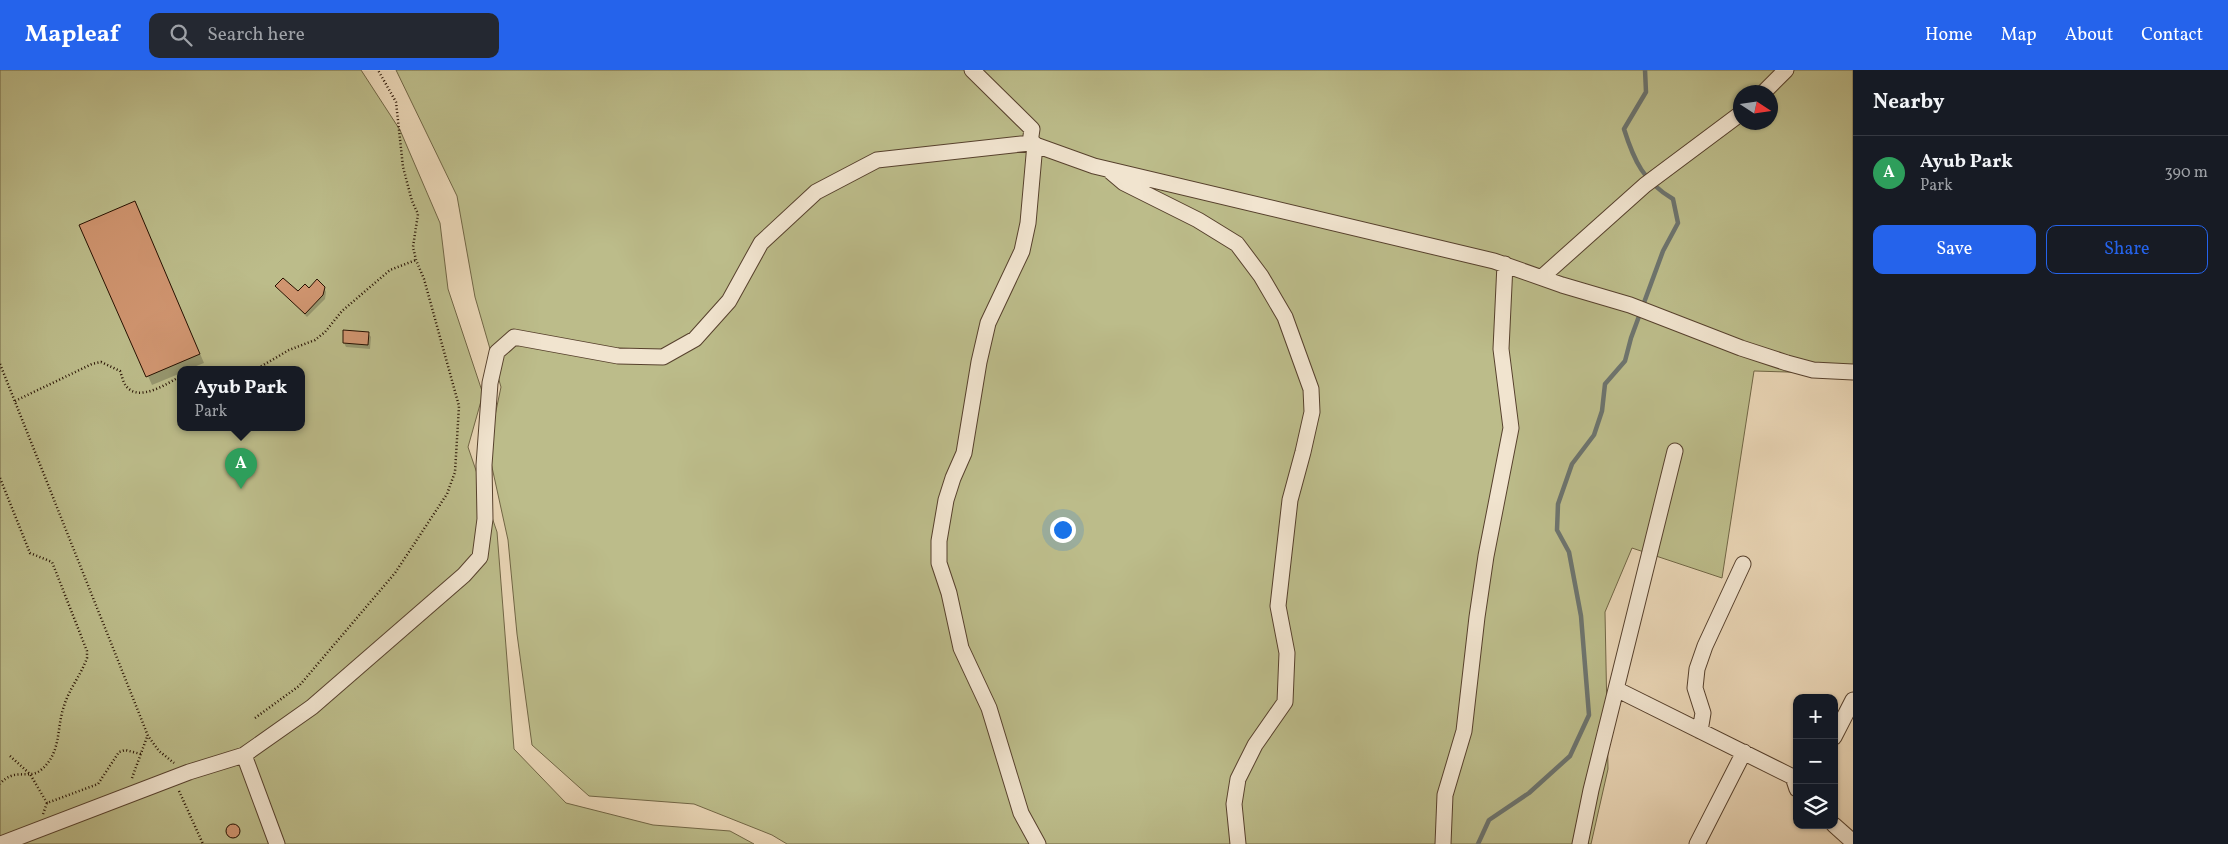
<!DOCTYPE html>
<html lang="en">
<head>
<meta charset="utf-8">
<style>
	:root { --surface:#171b24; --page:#242831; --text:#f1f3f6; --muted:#9ea1a6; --line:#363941; --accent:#2563eb }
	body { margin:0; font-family:Vollkorn,serif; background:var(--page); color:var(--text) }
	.controls { position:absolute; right:15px; bottom:15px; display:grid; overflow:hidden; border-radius:10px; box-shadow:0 1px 4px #0004 }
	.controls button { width:45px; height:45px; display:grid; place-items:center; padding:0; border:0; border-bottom:1px solid var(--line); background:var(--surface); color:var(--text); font:25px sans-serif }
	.compass { position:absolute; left:1733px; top:15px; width:45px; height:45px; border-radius:50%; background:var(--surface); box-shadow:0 1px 4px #0004; rotate:102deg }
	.you { position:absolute; left:1062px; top:459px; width:18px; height:18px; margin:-12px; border:4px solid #fff; border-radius:50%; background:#1a73e8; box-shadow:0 0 0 8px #1a73e833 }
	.badge { display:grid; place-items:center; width:32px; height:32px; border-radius:50%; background:var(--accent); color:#fff; font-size:16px; font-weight:700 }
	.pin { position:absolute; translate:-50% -41px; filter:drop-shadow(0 1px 2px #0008) }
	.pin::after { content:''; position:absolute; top:26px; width:18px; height:15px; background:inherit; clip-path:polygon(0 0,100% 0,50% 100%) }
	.popup { position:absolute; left:177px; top:296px; width:128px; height:65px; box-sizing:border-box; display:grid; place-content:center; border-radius:10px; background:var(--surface); filter:drop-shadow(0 1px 4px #0005); font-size:16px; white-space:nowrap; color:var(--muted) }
	.popup b { font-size:19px; color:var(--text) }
	.popup::after { content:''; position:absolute; left:50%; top:100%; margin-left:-10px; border:10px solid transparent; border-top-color:var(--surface) }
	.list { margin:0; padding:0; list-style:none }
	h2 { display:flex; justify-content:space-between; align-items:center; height:65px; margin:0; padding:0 20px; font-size:21px }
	h2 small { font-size:16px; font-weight:400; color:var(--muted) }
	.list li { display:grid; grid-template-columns:32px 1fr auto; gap:15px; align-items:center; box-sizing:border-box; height:75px; padding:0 20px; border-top:1px solid var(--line) }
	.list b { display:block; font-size:19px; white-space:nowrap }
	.list p { margin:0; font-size:16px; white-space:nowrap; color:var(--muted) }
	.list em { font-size:16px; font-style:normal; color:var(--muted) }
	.actions { display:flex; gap:10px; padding:15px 20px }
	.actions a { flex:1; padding:11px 0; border:1px solid var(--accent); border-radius:10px; text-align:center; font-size:18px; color:var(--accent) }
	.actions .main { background:var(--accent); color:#fff }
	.icon { flex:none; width:28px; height:28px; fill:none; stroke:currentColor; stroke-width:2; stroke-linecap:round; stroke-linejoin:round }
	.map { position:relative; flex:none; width:1853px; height:774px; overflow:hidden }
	header { display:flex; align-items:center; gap:30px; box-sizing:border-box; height:70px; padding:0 25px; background:var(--accent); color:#fff }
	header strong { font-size:24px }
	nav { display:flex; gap:28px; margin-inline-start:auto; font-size:18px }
	.search { width:350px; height:45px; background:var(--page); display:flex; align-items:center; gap:12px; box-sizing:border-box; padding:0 18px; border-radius:10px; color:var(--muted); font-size:19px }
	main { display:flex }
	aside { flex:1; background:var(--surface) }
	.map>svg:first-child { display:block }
	.green { fill:#bcbc8a; stroke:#716645; fill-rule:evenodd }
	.shadow { fill:#0003 }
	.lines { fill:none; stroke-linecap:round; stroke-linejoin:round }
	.stream { stroke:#6d746e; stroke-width:4.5 }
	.building { fill:#d09570; stroke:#261000 }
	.minor-casing { stroke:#57412d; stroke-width:17 }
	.path { stroke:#261000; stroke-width:2.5; stroke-dasharray:1 2.5; stroke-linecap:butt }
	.minor { stroke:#f1e4cf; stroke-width:15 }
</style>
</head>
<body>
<header>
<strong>Mapleaf</strong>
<div class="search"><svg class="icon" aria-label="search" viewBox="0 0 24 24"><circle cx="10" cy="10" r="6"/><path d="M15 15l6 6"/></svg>Search here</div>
<nav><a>Home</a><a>Map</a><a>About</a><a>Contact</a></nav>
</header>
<main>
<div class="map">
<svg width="1853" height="774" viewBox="0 0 1853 774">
	<rect width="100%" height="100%" fill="#e9d5b5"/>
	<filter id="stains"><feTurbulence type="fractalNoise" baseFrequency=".004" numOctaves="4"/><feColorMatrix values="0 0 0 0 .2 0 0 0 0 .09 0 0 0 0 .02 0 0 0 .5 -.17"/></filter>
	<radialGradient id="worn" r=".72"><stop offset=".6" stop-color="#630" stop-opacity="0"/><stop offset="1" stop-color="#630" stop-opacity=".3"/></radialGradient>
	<!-- green -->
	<path class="green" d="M0 0H361L400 60 440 153 448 219 483 324 468 377 497 462 514 679 566 733 653 755 730 761 754 774H0ZM181 300H301V358H181Z
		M396 0H1853V304L1754 301 1722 508 1632 478 1605 542 1608 699 1591 774H787L772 765 694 734 589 726 532 675 517 564 508 470 488 379 501 317 475 227 457 126ZM1740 22H1770V52H1740Z"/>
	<!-- shadow -->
	<path class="shadow" d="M139 141 204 293 186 300H181V303L152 315 81 155Z
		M277 216 298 223 324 218 326 222 325 229 307 247Z
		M368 263 371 267 370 279 346 277 344 273Z
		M228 762a6 6 0 1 1 12 0a6 6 0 1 1-12 0Z"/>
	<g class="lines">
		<!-- stream -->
		<path class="stream" d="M1478 774 1489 750 1529 723 1570 686 1589 645 1581 546 1569 482 1557 460 1558 434 1572 394 1594 365 1602 341 1605 314 1625 291 1631 268 1663 181 1678 153 1673 129C1644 112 1634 91 1624 59L1646 22 1645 0"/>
	</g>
	<!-- building -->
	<path class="building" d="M135 131 200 284 146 307 79 155Z
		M283 208 298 221 305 214 309 218 317 209 325 217 323 225 305 244 275 216Z
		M343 260 369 262 368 275 343 273Z
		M226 761a7 7 0 1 1 14 0a7 7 0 1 1-14 0Z"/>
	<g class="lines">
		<!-- minor casing -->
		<g class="minor-casing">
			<path id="minor" d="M972 0 1032 59 1030 73
				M1764 22 1786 0
				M1035 74 1028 153 1022 181 988 253 979 292 964 383 953 408 946 430 939 471V493L949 523 961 578 989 638 1021 743 1038 774
				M1111 102 1124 113 1198 150 1237 174 1261 206 1285 247 1311 319 1312 342 1303 382 1290 430 1278 536 1287 583 1285 632 1255 675 1238 709 1234 734 1238 774
				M1542 207 1645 115 1740 44
				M1616 619 1793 707 1797 719
				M1700 661 1703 643 1695 618 1697 599 1705 576 1743 494
				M1834 667 1853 630
				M244 685 277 774
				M1834 755 1853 772
				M1 774 189 702 244 685 312 637 464 505 480 487 485 449 484 395 490 313 497 282 514 267 618 286 663 287 695 269 729 231 761 173 816 122 877 90 1030 73 1094 96 1494 191 1562 215 1630 235 1741 278 1787 293 1813 300 1853 302
				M1443 774 1445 725 1464 661 1477 547 1486 486 1511 358 1501 279 1505 194
				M1580 774 1591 720 1675 381
				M1697 774 1744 682"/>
		</g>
		<!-- path -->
		<path class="path" d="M0 294 148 666 159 681 174 693
			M255 300 289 280 315 270 325 262 342 241 390 200 416 190
			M15 331 92 294 101 292 120 301C122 306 123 312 126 316 139 333 168 313 181 306
			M0 408 30 483 52 492 87 581V588C81 605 69 619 64 636 56 659 62 682 41 700 29 710 14 697 0 714
			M255 648 299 616 395 503 447 424 455 402 459 336 424 209 416 190 413 177 418 144 412 131 403 97 396 32 378 0
			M10 686 30 704 47 733
			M132 708 147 667
			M179 721 203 774
			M43 744 47 733 98 714 119 682 125 680 141 684"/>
		<!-- minor -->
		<use href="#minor" class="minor"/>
	</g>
	<rect width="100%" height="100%" filter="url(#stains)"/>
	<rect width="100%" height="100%" fill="url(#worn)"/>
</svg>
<div class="controls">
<button>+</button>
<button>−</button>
<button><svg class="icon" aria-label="layers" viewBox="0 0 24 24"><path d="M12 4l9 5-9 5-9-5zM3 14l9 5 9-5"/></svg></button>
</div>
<svg class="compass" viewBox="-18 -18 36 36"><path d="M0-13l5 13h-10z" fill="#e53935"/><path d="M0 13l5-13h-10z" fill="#9ea1a6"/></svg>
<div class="you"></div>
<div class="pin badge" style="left:241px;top:419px;background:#2e9e5b">A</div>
<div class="popup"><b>Ayub Park</b>Park</div>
</div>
<aside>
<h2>Nearby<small></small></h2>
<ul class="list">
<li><span class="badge" style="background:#2e9e5b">A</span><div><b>Ayub Park</b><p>Park</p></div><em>390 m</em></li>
</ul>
<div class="actions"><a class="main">Save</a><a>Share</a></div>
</aside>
</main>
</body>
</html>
